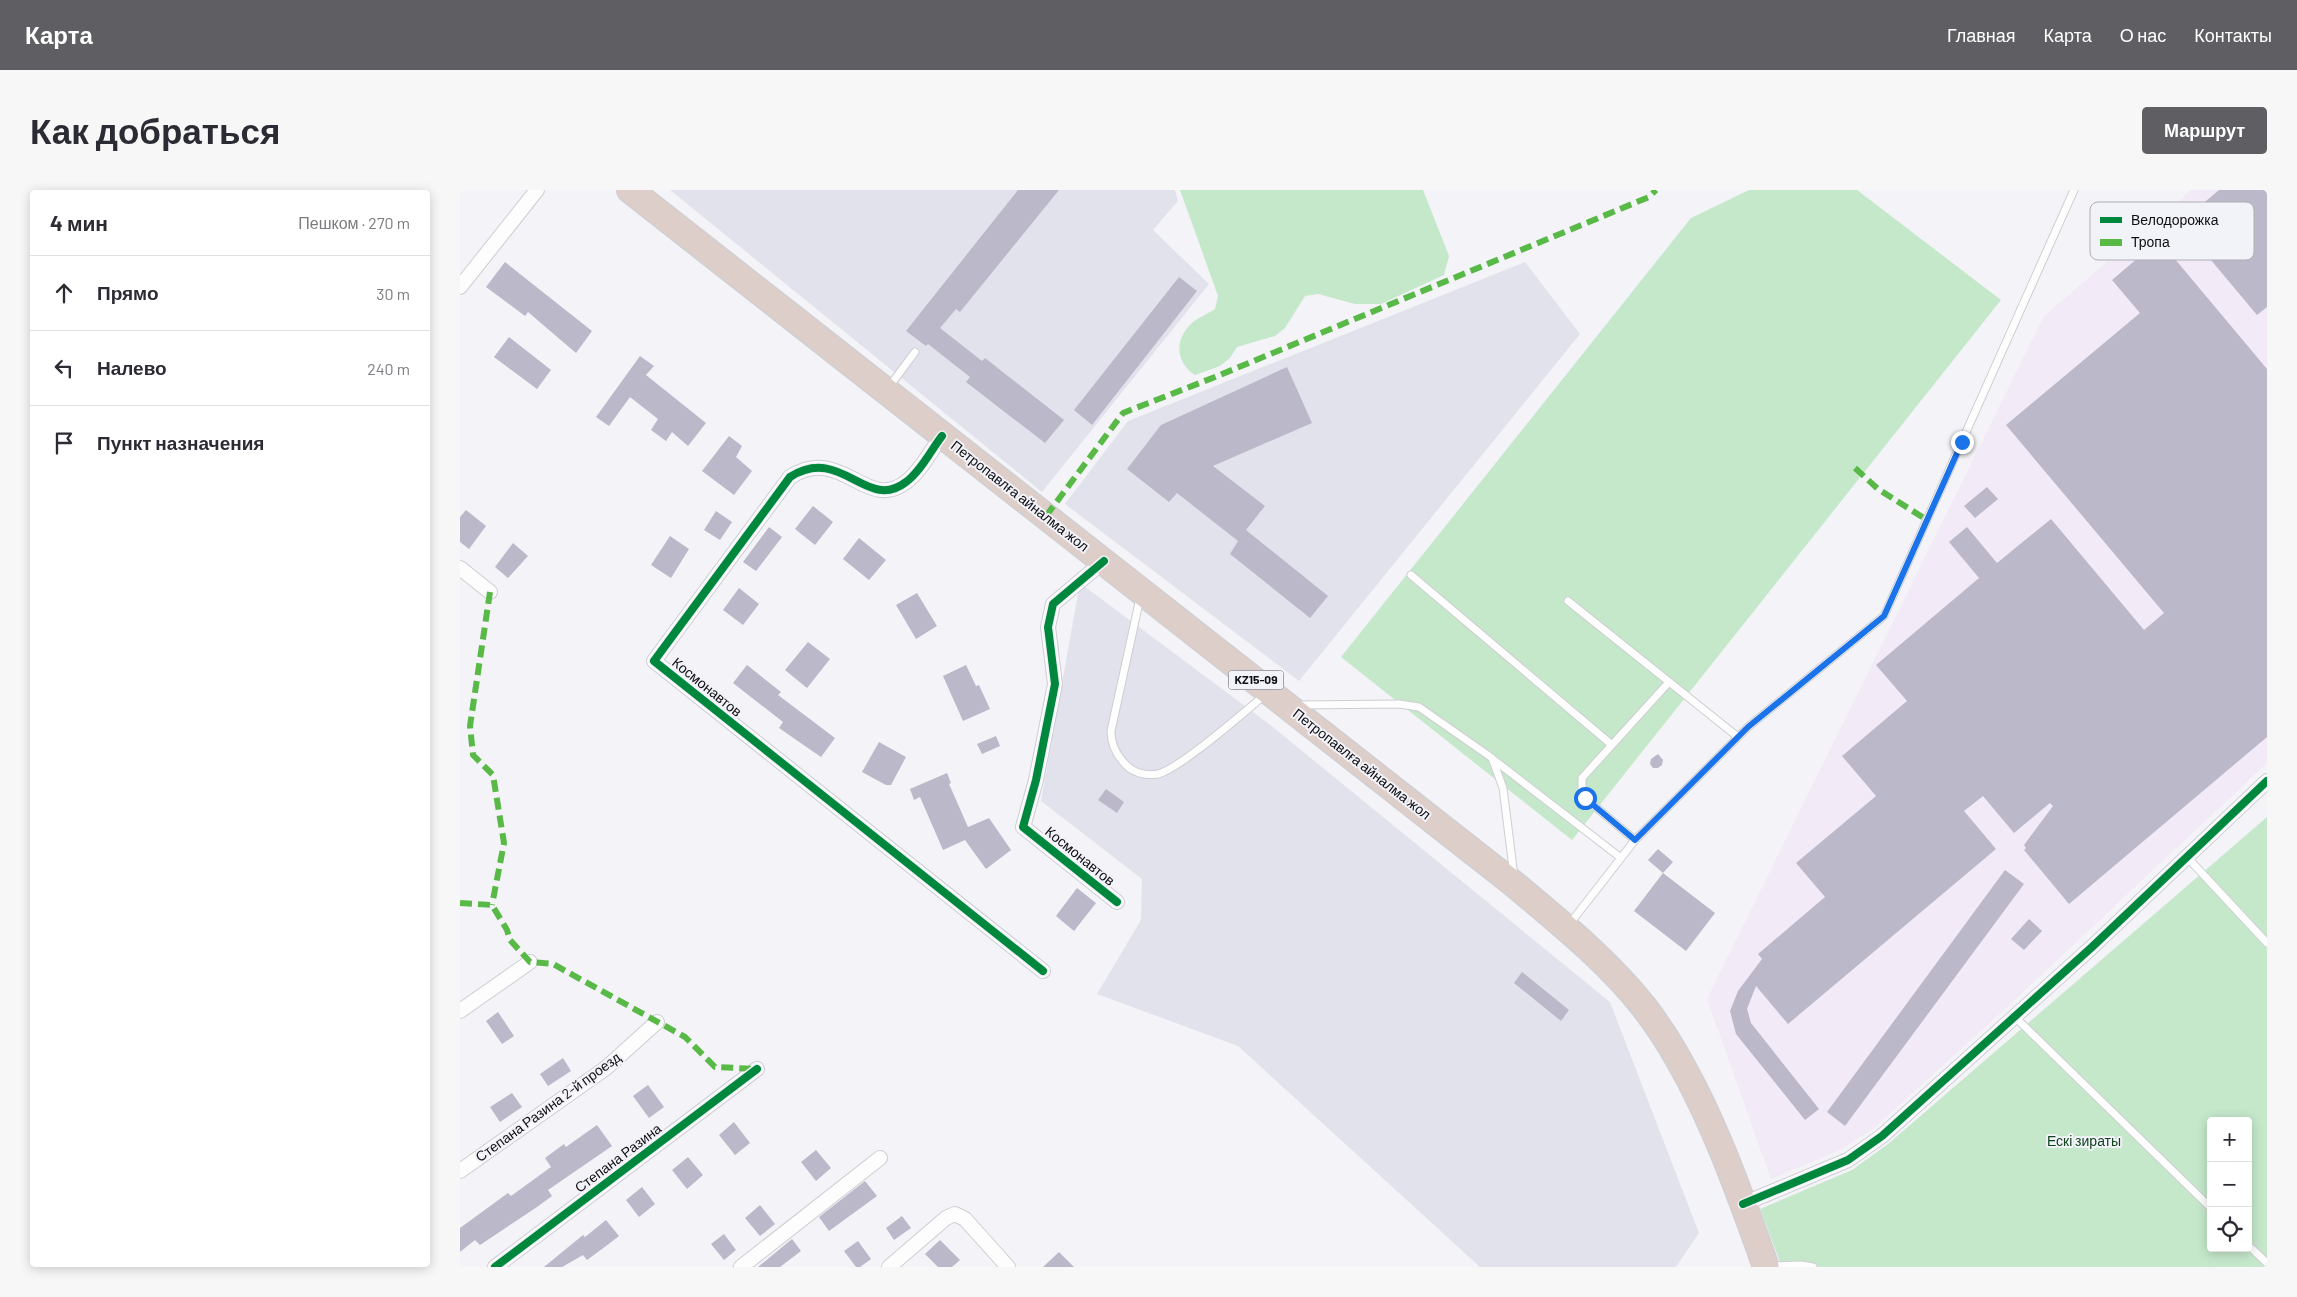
<!DOCTYPE html>
<html lang="ru">
<head>
<meta charset="utf-8">
<style>
	:root { --surface:#fff; --page:#f7f7f7; --text:#2b2b33; --muted:#7c7c81; --line:#e1e1e2; --accent:#5f5e62 }
	body { margin:0; font-family:Barlow,sans-serif; background:var(--page); color:var(--text) }
	.controls { position:absolute; right:15px; bottom:15px; display:grid; overflow:hidden; border-radius:5px; box-shadow:0 2px 12px #0003 }
	.controls button { width:45px; height:45px; display:grid; place-items:center; padding:0; border:0; border-bottom:1px solid var(--line); background:var(--surface); color:var(--text); font:25px sans-serif }
	.stop { position:absolute; width:15px; height:15px; margin:-11px; border:4px solid #1a73e8; border-radius:50%; background:#fff }
	.stop.end { background:#1a73e8; border-color:#fff; box-shadow:0 1px 5px #0008 }
	.list { margin:0; padding:0; list-style:none }
	h2 { display:flex; justify-content:space-between; align-items:center; height:65px; margin:0; padding:0 20px; font-size:21px }
	h2 small { font-size:16px; font-weight:400; color:var(--muted) }
	.list li { display:grid; grid-template-columns:32px 1fr auto; gap:15px; align-items:center; box-sizing:border-box; height:75px; padding:0 20px; border-top:1px solid var(--line) }
	.list b { display:block; font-size:19px; white-space:nowrap }
	.list em { font-size:16px; font-style:normal; color:var(--muted) }
	.icon { flex:none; width:28px; height:28px; fill:none; stroke:currentColor; stroke-width:2; stroke-linecap:round; stroke-linejoin:round }
	.map { position:relative; flex:none; width:1807px; height:1077px; overflow:hidden; border-radius:5px }
	header { display:flex; align-items:center; gap:30px; box-sizing:border-box; height:70px; padding:0 25px; background:var(--accent); color:#fff }
	header strong { font-size:24px }
	nav { display:flex; gap:28px; margin-inline-start:auto; font-size:18px }
	.intro { display:flex; align-items:center; justify-content:space-between; box-sizing:border-box; height:120px; padding:0 30px }
	h1 { margin:0; font-size:35px }
	.button { padding:12px 22px; border-radius:5px; background:var(--accent); color:#fff; font-size:18px; font-weight:700 }
	main { display:flex; gap:30px; padding:0 30px }
	aside { flex:1; background:var(--surface); border-radius:5px; box-shadow:0 2px 12px #0003 }
	.map>svg:first-child { display:block }
	.built { fill:#e2e2ec }
	.industrial { fill:#f2eaf7 }
	.green { fill:#c5e8cb; fill-rule:evenodd }
	.building { fill:#bab8c9 }
	.lines { fill:none; stroke-linecap:round; stroke-linejoin:round }
	.lane-casing { stroke:#ceced2; stroke-width:9 }
	.street-casing { stroke:#ceced2; stroke-width:16 }
	.highway-casing { stroke:#d0d0d2; stroke-width:28 }
	.lane { stroke:#fdfdfe; stroke-width:7 }
	.street { stroke:#fdfdfe; stroke-width:14 }
	.highway { stroke:#dececa; stroke-width:25 }
	.quiet { stroke:#58b947; stroke-width:6; stroke-dasharray:12 6; stroke-linecap:butt }
	.cycleway-casing { stroke:#f2f2f9; stroke-width:11 }
	.cycleway { stroke:#00873e; stroke-width:8 }
	.route { stroke:#1a73e8; stroke-width:6 }
	.labels { text-anchor:middle; stroke-width:4; stroke-linejoin:round; paint-order:stroke }
	.shield { fill:#f2f2f9; stroke:#535257; stroke-width:1 }
	.shield-label { font-size:12px; font-weight:bold; fill:#0f0e11 }
	.street-label { font-size:14px; fill:#0f0e11; stroke:#f2f2f9 }
	.park-label { font-size:14px; fill:#10451c; stroke:#f2f2f9 }
	.key { fill:#f2f2f9; stroke:#aeaeb3; stroke-width:1 }
	.key-label { font-size:14px; fill:#0f0e11 }
</style>
</head>
<body>
<header>
<strong>Карта</strong>
<nav><a>Главная</a><a>Карта</a><a>О нас</a><a>Контакты</a></nav>
</header>
<div class="intro"><h1>Как добраться</h1><a class="button">Маршрут</a></div>
<main>
<aside>
<h2>4 мин<small>Пешком · 270 m</small></h2>
<ul class="list">
<li><svg class="icon" aria-label="ahead" viewBox="0 0 24 24"><path d="M12 20V5M6 11l6-6 6 6"/></svg><div><b>Прямо</b></div><em>30 m</em></li>
<li><svg class="icon" aria-label="left" viewBox="0 0 24 24"><path d="M17 20v-9H6M10 6l-5 5 5 5"/></svg><div><b>Налево</b></div><em>240 m</em></li>
<li><svg class="icon" aria-label="arrive" viewBox="0 0 24 24"><path d="M6 21V4h12l-3 4 3 4H6"/></svg><div><b>Пункт назначения</b></div></li>
</ul>
</aside>
<div class="map">
<svg width="1807" height="1077" viewBox="0 0 1807 1077">
	<rect width="100%" height="100%" fill="#f3f3f8"/>
	<!-- built -->
	<path class="built" d="M210 0H715L718 11 693 40 749 94 582 302Z
		M1065 72 1120 144 839 491 605 314 668 231Z
		M620 393 809 534 1150 812 1239 1043 1216 1077H1020L778 856 637 804 681 730 682 689 581 611Z"/>
	<!-- industrial -->
	<path class="industrial" d="M1731 0H1807V573L1544 820 1413 939 1378 961 1311 989 1247 809 1584 126Z"/>
	<!-- green -->
	<path class="green" d="M720 0H963L989 66 984 85 921 114H895L858 104 845 106 825 138 815 146 777 157 770 168 760 176 735 185C716 173 714 150 731 134 737 128 748 124 755 119L758 106Z
		M1289 0H1397L1541 110 1112 650 881 467 1231 28Z
		M1807 627V1077H1322L1300 1019 1392 980 1428 954ZM1751 931H1788V1058H1751Z"/>
	<!-- building -->
	<path class="building" d="M558 0H599L500 122 496 119 480 138 522 171 525 168 604 230 585 253 506 192 510 187 468 154 466 156 446 141Z
		M1759 0H1807V117L1797 125 1720 33Z
		M1699 50 1807 179V547L1609 714 1564 660 1566 658 1564 655 1593 616 1590 613 1554 643 1523 606 1504 621 1536 659 1328 834 1296 796 1287 819 1291 833 1359 919 1345 930 1276 844 1270 821 1278 801 1302 769 1298 764 1365 707 1336 673 1416 606 1382 566 1447 511 1416 475 1519 388 1489 352 1507 337 1537 373 1591 329 1684 440 1704 423 1546 235 1680 123 1652 90Z
		M45 72 132 141 116 163 68 122 65 126 26 97Z
		M719 87 737 101 632 235 614 220Z
		M49 147 91 180 77 199 34 167Z
		M180 166 194 176 186 185 246 233 228 256 212 242 206 251 191 240 198 229 170 207 149 236 136 227Z
		M827 177 852 233 753 276 805 316 786 340 868 406 850 428 770 364 778 351 717 303 709 312 667 279 701 235Z
		M269 246 282 256 276 267 292 281 274 305 242 281Z
		M1527 297 1538 309 1515 328 1504 316Z
		M353 316 373 332 355 355 335 339Z
		M6 320 26 336 9 359 0 352V327Z
		M256 321 272 332 260 350 244 340Z
		M309 337 322 347 296 381 283 372Z
		M210 346 229 359 211 388 191 375Z
		M399 348 426 370 409 390 383 369Z
		M53 353 68 366 48 388 35 377Z
		M279 398 299 414 283 435 263 420Z
		M457 403 477 436 456 449 436 415Z
		M348 452 370 469 347 498 325 480Z
		M287 475 321 502 318 505 375 548 361 567 319 538 323 532 273 493Z
		M506 475 516 496 519 495 530 519 503 531 483 486Z
		M536 546 540 556 522 564 517 554Z
		M419 552 446 567 431 595H426L402 582Z
		M1198 564 1203 570 1202 575 1198 578H1193L1190 574 1191 569Z
		M487 583 491 593 489 594 508 637 529 628 551 660 526 679 505 650 483 660 460 607 454 610 450 599Z
		M646 599 664 612 657 623 638 610Z
		M1198 659 1213 672 1203 683 1188 670Z
		M1545 680 1564 694 1385 936 1367 922Z
		M1203 683 1255 723 1226 761 1174 721Z
		M617 698 636 713 614 741 596 726Z
		M1569 729 1582 741 1564 760 1551 749Z
		M1062 782 1109 820 1101 831 1054 793Z
		M38 822 54 846 42 854 26 831Z
		M103 868 111 881 88 896 80 884Z
		M188 895 204 917 189 928 173 906Z
		M52 903 62 917 40 932 30 917Z
		M274 932 290 953 275 965 259 945Z
		M137 935 152 956 88 1000 92 1006 77 1017 20 1055 15 1050 0 1062V1038L48 1003 51 1006 91 977 85 968 104 954 106 957Z
		M356 960 371 978 356 991 341 972Z
		M228 967 243 985 227 999 212 980Z
		M405 991 417 1006 369 1041 359 1027Z
		M182 997 195 1014 179 1027 166 1010Z
		M300 1015 315 1034 300 1046 285 1028Z
		M442 1026 451 1038 434 1050 426 1038Z
		M146 1030 159 1046 146 1056 127 1070 123 1065 102 1077H84L123 1045 125 1047Z
		M264 1044 276 1060 264 1070 251 1054Z
		M332 1049 341 1061 320 1077H298Z
		M480 1050 500 1070 492 1077H478L465 1064Z
		M398 1051 411 1069 400 1077H396L384 1061Z
		M599 1062 614 1077H583Z"/>
	<g class="lines">
		<!-- lane casing -->
		<g class="lane-casing">
			<path id="lane" d="M429 197 455 162
				M951 385 1152 555
				M680 408 651 541C651 555 656 565 666 575 674 583 686 586 698 584 721 578 784 522 806 504
				M1108 411 1278 547
				M838 515 939 514 959 517 1032 568 1043 598 1054 686
				M1034 570 1161 668
				M1175 650 1125 608 1122 602V588L1209 492
				M1726 666 1807 753
				M1108 736 1175 650 1288 537 1424 426 1614 0
				M1555 827 1751 1018
				M1788 1055 1807 1073
				M1311 1076 1341 1075 1353 1077"/>
		</g>
		<!-- street casing -->
		<g class="street-casing">
			<path id="street" d="M0 97 77 0
				M482 246C471 260 461 281 446 292 406 323 382 254 330 287L194 471 583 781
				M644 371 593 414 588 437 595 494 576 590 563 637 657 712
				M0 378 30 402
				M0 821 70 772
				M0 981 146 878 197 832
				M1283 1014 1388 970 1422 946 1632 757 1807 591
				M35 1077 297 879
				M281 1077 420 968
				M429 1077 486 1028 495 1024 505 1029 548 1077"/>
		</g>
		<!-- highway casing -->
		<g class="highway-casing">
			<path id="highway" d="M170 0 1054 694C1099 732 1147 770 1184 817 1239 888 1276 992 1306 1077"/>
		</g>
		<!-- lane -->
		<use href="#lane" class="lane"/>
		<!-- street -->
		<use href="#street" class="street"/>
		<!-- highway -->
		<use href="#highway" class="highway"/>
		<!-- quiet -->
		<path class="quiet" d="M1395 278 1418 299 1467 330
			M586 326 663 223 755 187 1189 7 1196 0
			M30 402 10 536 13 565 33 585 44 653 32 715
			M0 713 32 715 47 740 50 750 70 772 93 774 225 847 255 877 297 879"/>
		<!-- cycleway casing -->
		<g class="cycleway-casing">
			<path id="cycleway" d="M482 246C471 260 461 281 446 292 406 323 382 254 330 287L194 471 583 781
				M644 371 593 414 588 437 595 494 576 590 563 637 657 712
				M1283 1014 1388 970 1422 946 1632 757 1807 591
				M35 1077 297 879"/>
		</g>
		<!-- cycleway -->
		<use href="#cycleway" class="cycleway"/>
	</g>
	<g class="lines">
		<!-- route -->
		<path class="route" d="M1125 608 1175 650 1288 537 1424 426 1502 252"/>
	</g>
	<g class="labels">
		<!-- shield labels -->
		<rect class="shield" x="768.5" y="480.5" width="55" height="19" rx="4"/>
		<g class="shield-label">
			<text x="796" y="494">KZ15-09</text>
		</g>
		<!-- street labels -->
		<g class="street-label">
			<text transform="translate(560 306) rotate(38)" y="5">Петропавлға айналма жол</text>
			<text transform="translate(247 497) rotate(39)" y="5">Космонавтов</text>
			<text transform="translate(902 574) rotate(38)" y="5">Петропавлға айналма жол</text>
			<text transform="translate(620 666) rotate(39)" y="5">Космонавтов</text>
			<text transform="translate(88 917) rotate(-36)" y="5">Степана Разина 2-й проезд</text>
			<text transform="translate(158 968) rotate(-37)" y="5">Степана Разина</text>
		</g>
		<!-- park labels -->
		<g class="park-label">
			<text x="1624" y="956">Ескі зираты</text>
		</g>
	</g>
	<!-- legend -->
	<rect x="1630" y="12" width="164" height="58" rx="8" class="key"/>
	<rect x="1640" y="27" width="22" height="6" fill="#00873e"/>
	<rect x="1640" y="49" width="22" height="7" fill="#58b947"/>
	<g class="key-label">
		<text x="1671" y="35">Велодорожка</text>
		<text x="1671" y="57">Тропа</text>
	</g>
</svg>
<div class="controls">
<button>+</button>
<button>−</button>
<button><svg class="icon" aria-label="locate" viewBox="0 0 24 24"><circle cx="12" cy="12" r="6"/><path d="M12 2v4M12 18v4M2 12h4M18 12h4"/></svg></button>
</div>
<div class="stop" style="left:1125px;top:608px"></div>
<div class="stop end" style="left:1502px;top:252px"></div>
</div>
</main>
</body>
</html>
